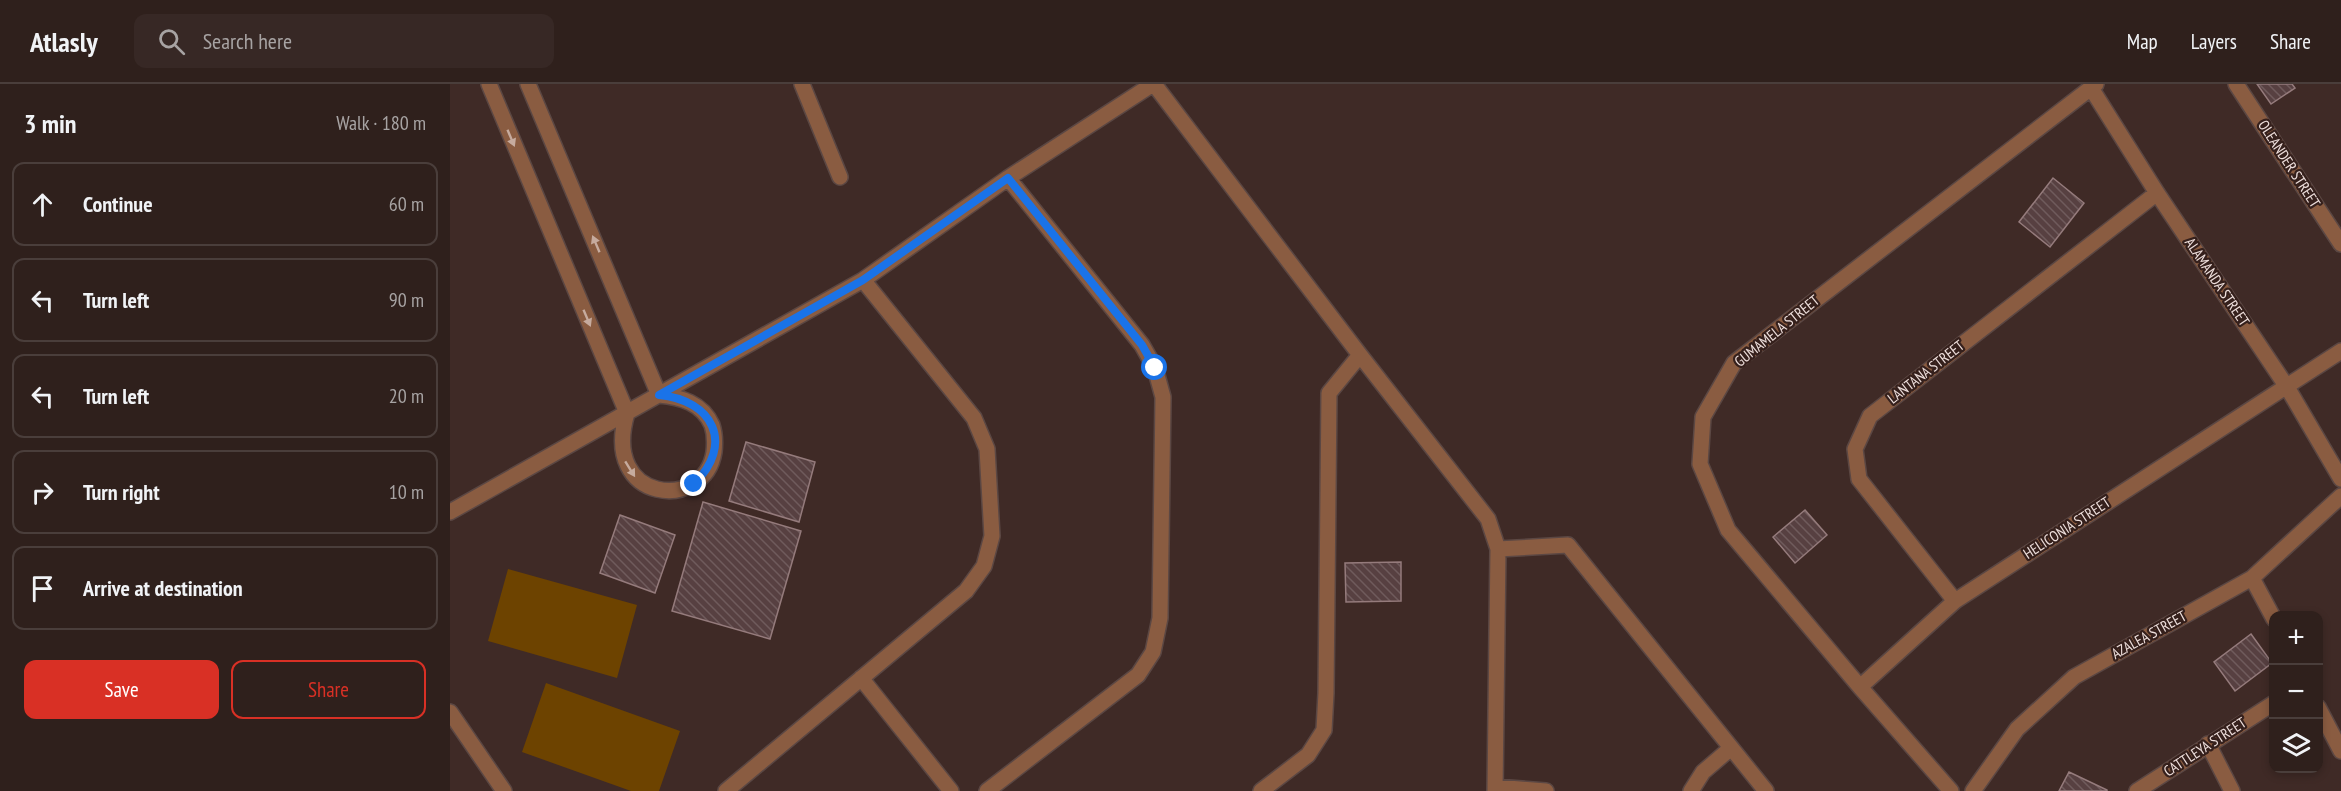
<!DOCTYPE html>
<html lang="en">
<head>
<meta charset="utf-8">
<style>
	:root { --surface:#2f201c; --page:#372825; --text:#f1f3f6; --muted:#a7a3a3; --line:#4a3e3b; --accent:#d93025 }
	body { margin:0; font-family:"PT Sans Narrow",sans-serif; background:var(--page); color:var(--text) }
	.controls { position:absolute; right:18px; bottom:18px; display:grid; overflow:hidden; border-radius:12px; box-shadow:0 3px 9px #0003 }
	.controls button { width:54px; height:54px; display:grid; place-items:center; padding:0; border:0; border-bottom:2px solid var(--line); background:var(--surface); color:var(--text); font:30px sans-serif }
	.stop { position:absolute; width:18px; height:18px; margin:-14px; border:4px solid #1a73e8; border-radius:50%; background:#fff }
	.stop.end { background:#1a73e8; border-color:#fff; box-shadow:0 2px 6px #0008 }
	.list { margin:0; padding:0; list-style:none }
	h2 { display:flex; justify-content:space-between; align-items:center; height:78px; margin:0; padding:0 24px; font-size:26px }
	h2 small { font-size:20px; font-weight:400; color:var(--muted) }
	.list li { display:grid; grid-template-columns:39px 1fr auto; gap:18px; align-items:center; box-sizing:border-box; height:84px; margin:0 12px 12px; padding:0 12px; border:2px solid var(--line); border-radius:12px }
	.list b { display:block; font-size:22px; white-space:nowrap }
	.list em { font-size:20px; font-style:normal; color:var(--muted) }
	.actions { display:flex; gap:12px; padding:18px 24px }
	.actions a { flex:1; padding:14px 0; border:2px solid var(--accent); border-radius:12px; text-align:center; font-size:21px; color:var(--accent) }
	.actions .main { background:var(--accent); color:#fff }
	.icon { flex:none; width:33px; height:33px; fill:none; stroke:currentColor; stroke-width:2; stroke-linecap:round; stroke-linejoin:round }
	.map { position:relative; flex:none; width:1891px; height:707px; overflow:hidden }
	header { display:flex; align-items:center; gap:36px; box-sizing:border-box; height:84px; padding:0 30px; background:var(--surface); border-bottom:2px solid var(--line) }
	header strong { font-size:28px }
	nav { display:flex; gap:33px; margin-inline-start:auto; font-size:21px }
	.search { width:420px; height:54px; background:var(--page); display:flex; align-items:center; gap:15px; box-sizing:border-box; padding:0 21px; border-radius:12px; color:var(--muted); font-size:22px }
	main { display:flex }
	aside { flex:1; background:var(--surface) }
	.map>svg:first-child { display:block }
	.park { fill:#6d4300 }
	.building { fill:url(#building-back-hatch); stroke:#957b7c; stroke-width:1.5 }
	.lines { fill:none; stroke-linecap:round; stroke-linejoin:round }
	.street-casing { stroke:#5b4743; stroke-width:18 }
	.street { stroke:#8a5c41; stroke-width:15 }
	.oneway { fill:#c6ab9e }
	.route { stroke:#1a73e8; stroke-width:8 }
	.labels { text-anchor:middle; stroke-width:4.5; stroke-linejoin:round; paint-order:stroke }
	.street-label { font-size:15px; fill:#eedfdc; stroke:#35201c }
</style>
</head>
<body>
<header>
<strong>Atlasly</strong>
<div class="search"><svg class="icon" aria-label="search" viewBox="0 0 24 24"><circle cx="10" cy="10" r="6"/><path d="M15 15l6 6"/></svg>Search here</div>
<nav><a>Map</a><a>Layers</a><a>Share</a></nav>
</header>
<main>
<aside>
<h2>3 min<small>Walk · 180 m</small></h2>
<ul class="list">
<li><svg class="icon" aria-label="ahead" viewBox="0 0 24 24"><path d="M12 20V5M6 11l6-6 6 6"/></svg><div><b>Continue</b></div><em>60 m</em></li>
<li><svg class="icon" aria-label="left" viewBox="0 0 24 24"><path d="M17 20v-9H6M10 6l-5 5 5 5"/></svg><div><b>Turn left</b></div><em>90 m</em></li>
<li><svg class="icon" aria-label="left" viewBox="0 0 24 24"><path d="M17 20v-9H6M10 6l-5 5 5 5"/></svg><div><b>Turn left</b></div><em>20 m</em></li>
<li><svg class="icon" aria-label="right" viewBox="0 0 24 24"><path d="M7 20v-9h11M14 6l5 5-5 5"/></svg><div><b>Turn right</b></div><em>10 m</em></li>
<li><svg class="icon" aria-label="arrive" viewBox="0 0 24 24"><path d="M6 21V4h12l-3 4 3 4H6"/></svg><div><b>Arrive at destination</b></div></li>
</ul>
<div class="actions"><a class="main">Save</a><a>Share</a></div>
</aside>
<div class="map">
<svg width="1891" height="707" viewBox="0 0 1891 707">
	<defs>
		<pattern id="building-back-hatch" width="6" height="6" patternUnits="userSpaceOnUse" patternTransform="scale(1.5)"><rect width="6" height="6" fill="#574041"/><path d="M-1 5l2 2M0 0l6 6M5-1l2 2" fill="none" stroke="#6f5b5c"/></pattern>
	</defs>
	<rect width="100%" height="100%" fill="#3f2a26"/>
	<!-- park -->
	<path class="park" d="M58 485 187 521 167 594 38 557Z
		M96 599 230 647 209 707H181L72 668Z"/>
	<!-- building -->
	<path class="building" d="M1807 0H1842L1845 4 1821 20Z
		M1603 94 1634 119 1600 163 1569 138Z
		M296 358 365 378 349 438 279 417Z
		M253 418 351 447 320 555 222 527Z
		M1355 426 1377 451 1345 479 1323 453Z
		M170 431 225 451 205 509 150 489Z
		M951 478V517L896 518 895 479Z
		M1801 550 1822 579 1785 607 1764 578Z
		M1619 688 1657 706V707H1609Z"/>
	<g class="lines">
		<!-- street casing -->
		<g class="street-casing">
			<path id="street" d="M39 0 177 329C150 420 255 428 264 368 265 359 265 350 262 341 252 319 231 313 209 311L78 0
				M352 0 390 93
				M704 0 910 271 1038 435 1048 465 1045 707
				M1786 0 1891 160
				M1641 4 1707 109 1837 303 1891 395
				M0 428 413 196 558 94 703 0
				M1048 465 1118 461 1316 707
				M1802 494 1824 535
				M1505 517 1409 395 1405 365 1420 332 1707 109
				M411 594 501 707
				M1410 603 1505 517 1891 267
				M1868 623 1891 667
				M0 628 54 707
				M1758 660 1782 707
				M1046 703 1096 707
				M276 707 516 507 534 482 542 452 537 365 524 334 413 196
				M537 707 688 591 703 568 710 534 713 313 705 284 692 261 558 94
				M811 707 858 671 874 646 876 609 879 309 910 271
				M1241 707 1253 688 1281 664
				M1501 707 1410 603 1278 446 1250 380 1253 333 1284 279 1646 0
				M1523 707 1567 645 1624 593 1802 494 1891 412
				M1687 707 1824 619"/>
		</g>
		<!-- street -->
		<use href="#street" class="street"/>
	</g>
	<!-- one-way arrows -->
	<defs><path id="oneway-solid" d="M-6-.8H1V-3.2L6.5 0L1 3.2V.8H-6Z" transform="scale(1.5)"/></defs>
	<g class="oneway">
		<use href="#oneway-solid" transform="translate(61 54) rotate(67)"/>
		<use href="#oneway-solid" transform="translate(146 160) rotate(-113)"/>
		<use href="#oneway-solid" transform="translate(137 234) rotate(67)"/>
		<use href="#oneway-solid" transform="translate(180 385) rotate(58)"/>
	</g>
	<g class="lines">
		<!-- route -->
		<path class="route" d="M244 400C285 360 263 316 209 311L413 196 558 94 692 261 705 284"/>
	</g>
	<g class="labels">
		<!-- street labels -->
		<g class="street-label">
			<text transform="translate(1839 80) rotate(57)" y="5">OLEANDER STREET</text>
			<text transform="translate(1767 198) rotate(56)" y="5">ALAMANDA STREET</text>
			<text transform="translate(1327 247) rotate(-39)" y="5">GUMAMELA STREET</text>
			<text transform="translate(1476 288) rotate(-38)" y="5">LANTANA STREET</text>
			<text transform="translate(1617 444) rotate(-33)" y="5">HELICONIA STREET</text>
			<text transform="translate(1699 551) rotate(-29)" y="5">AZALEA STREET</text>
			<text transform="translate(1755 663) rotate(-33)" y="5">CATTLEYA STREET</text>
		</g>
	</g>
</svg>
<div class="controls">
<button>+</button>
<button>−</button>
<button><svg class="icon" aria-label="layers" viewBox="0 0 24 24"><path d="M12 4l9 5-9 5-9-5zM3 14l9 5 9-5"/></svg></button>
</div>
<div class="stop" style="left:705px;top:284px"></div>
<div class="stop end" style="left:244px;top:400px"></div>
</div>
</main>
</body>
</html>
